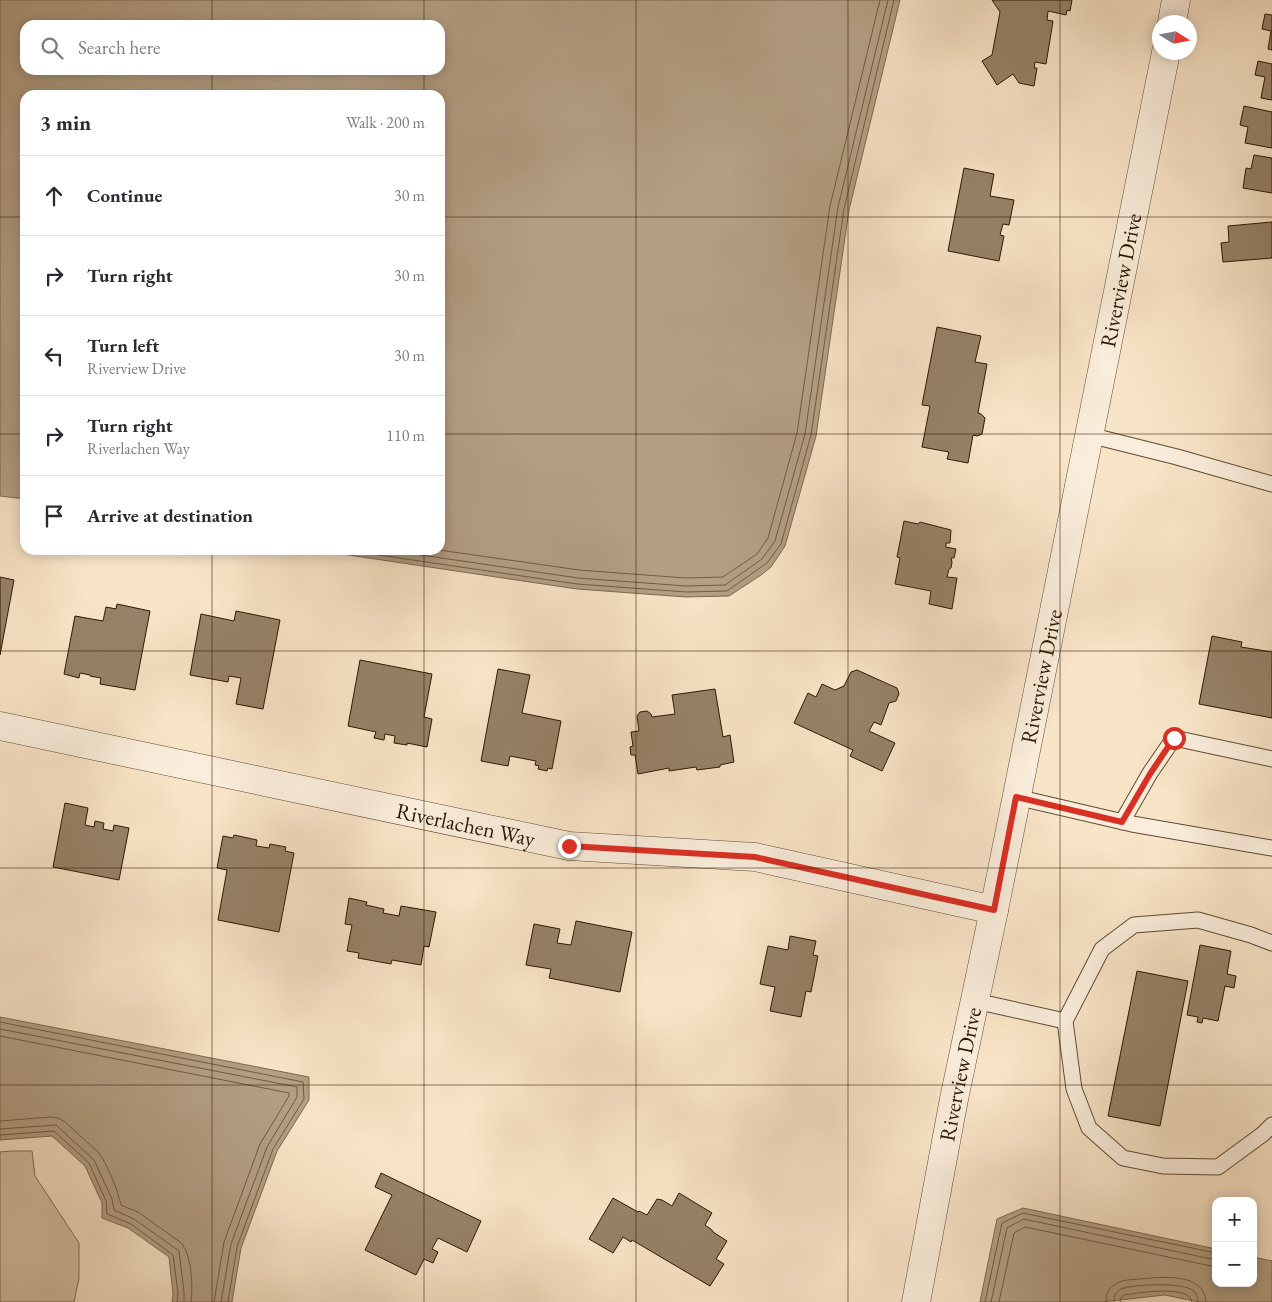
<!DOCTYPE html>
<html lang="en">
<head>
<meta charset="utf-8">
<style>
	:root { --surface:#fff; --page:#f7f7f7; --text:#2b2b33; --muted:#7c7c81; --line:#e1e1e2 }
	body { margin:0; font-family:"EB Garamond",serif; background:var(--page); color:var(--text) }
	.controls { position:absolute; right:15px; bottom:15px; display:grid; overflow:hidden; border-radius:10px; box-shadow:0 2px 12px #0003 }
	.controls button { width:45px; height:45px; display:grid; place-items:center; padding:0; border:0; border-bottom:1px solid var(--line); background:var(--surface); color:var(--text); font:25px sans-serif }
	.compass { position:absolute; left:1152px; top:15px; width:45px; height:45px; border-radius:50%; background:var(--surface); box-shadow:0 2px 12px #0003; rotate:101deg }
	.stop { position:absolute; width:15px; height:15px; margin:-11px; border:4px solid #d93025; border-radius:50%; background:#fff }
	.stop.end { background:#d93025; border-color:#fff; box-shadow:0 1px 5px #0008 }
	.list { margin:0; padding:0; list-style:none }
	h2 { display:flex; justify-content:space-between; align-items:center; height:65px; margin:0; padding:0 20px; font-size:21px }
	h2 small { font-size:16px; font-weight:400; color:var(--muted) }
	.list li { display:grid; grid-template-columns:32px 1fr auto; gap:15px; align-items:center; box-sizing:border-box; height:80px; padding:0 20px; border-top:1px solid var(--line) }
	.list b { display:block; font-size:19px; white-space:nowrap }
	.list p { margin:0; font-size:16px; white-space:nowrap; color:var(--muted) }
	.list em { font-size:16px; font-style:normal; color:var(--muted) }
	.icon { flex:none; width:28px; height:28px; fill:none; stroke:currentColor; stroke-width:2; stroke-linecap:round; stroke-linejoin:round }
	.map { position:relative; flex:none; width:1272px; height:1302px; overflow:hidden }
	.search { position:absolute; background:var(--surface); box-shadow:0 2px 12px #0003; left:20px; top:20px; width:425px; height:55px; display:flex; align-items:center; gap:12px; box-sizing:border-box; padding:0 18px; border-radius:15px; color:var(--muted); font-size:19px }
	.panel { position:absolute; background:var(--surface); box-shadow:0 2px 12px #0003; left:20px; top:90px; width:425px; height:465px; border-radius:15px }
	.map>svg:first-child { display:block }
	.green { fill:#d5c1a6; stroke:#806c54 }
	.water { fill:#b39f84; stroke:#7d6950; fill-rule:evenodd }
	.lines { fill:none; stroke-linecap:round; stroke-linejoin:round }
	.shore { stroke:#705c43; stroke-width:1 }
	.building { fill:#968268; stroke:#2c1802 }
	.service-casing { stroke:#5f4b33; stroke-width:17 }
	.minor-casing { stroke:#5f4b33; stroke-width:29 }
	.tertiary-casing { stroke:#5f4b33; stroke-width:29 }
	.service { stroke:#faeddb; stroke-width:15 }
	.minor { stroke:#faeddb; stroke-width:28 }
	.tertiary { stroke:#faeddb; stroke-width:28 }
	.route { stroke:#d93025; stroke-width:6 }
	.grid { fill:none; stroke:#2c1802; stroke-width:1; stroke-opacity:0.55 }
	.labels { text-anchor:middle; stroke-width:4.5; stroke-linejoin:round; paint-order:stroke }
	.street-label { font-size:22px; fill:#2c1802; stroke:#faeddb }
</style>
</head>
<body>
<div class="map">
<svg width="1272" height="1302" viewBox="0 0 1272 1302">
	<rect width="100%" height="100%" fill="#f8e4c7"/>
	<filter id="stains"><feTurbulence type="fractalNoise" baseFrequency=".004" numOctaves="4"/><feColorMatrix values="0 0 0 0 .2 0 0 0 0 .09 0 0 0 0 .02 0 0 0 .5 -.17"/></filter>
	<radialGradient id="worn" r=".72"><stop offset=".6" stop-color="#630" stop-opacity="0"/><stop offset="1" stop-color="#630" stop-opacity=".3"/></radialGradient>
	<!-- green -->
	<path class="green" d="M12 1151H32L35 1176 79 1243V1278L74 1302H0V1152Z"/>
	<!-- water -->
	<path class="water" d="M0 0H900L849 210 816 436 785 546 771 567 761 575 729 596 686 597 577 589 315 550H440V95H25V499L0 496ZM25 25H440V70H25Z
		M0 1017 309 1077V1100L277 1151 241 1248 232 1302H172L173 1294 169 1257 128 1228 102 1218V1203L85 1166 52 1136 0 1140Z
		M1023 1208 1216 1249V1283H1253V1257L1272 1261V1302H1199L1165 1295 1102 1302H980L997 1219Z"/>
	<g class="lines">
		<!-- shore -->
		<path class="shore" d="M344 550 577 584 686 592 727 591 767 563 781 544 811 435 844 209 894 0
			M387 550 578 578 686 586 725 585 762 559 775 541 805 434 838 207 888 0
			M439 550 579 570 686 578 723 577 757 554 768 538 797 433 830 206 880 0
			M0 1022 303 1082 304 1099 273 1149 237 1247 228 1302
			M0 1029 297 1087V1097L267 1147 231 1244 221 1302
			M0 1036 289 1093V1096L260 1144 224 1242 214 1302
			M0 1121 51 1117 58 1118 65 1122 98 1152C107 1163 118 1191 121 1205L138 1212 180 1242C192 1253 193 1287 191 1302
			M0 1129 56 1125 94 1160 112 1199 114 1210 134 1219 179 1251 184 1292V1302
			M0 1135 54 1131 89 1163 106 1201 107 1214 131 1224 173 1255 178 1293 177 1302
			M985 1302 1002 1223 1023 1213 1216 1253
			M991 1302 1007 1228 1024 1219 1216 1260
			M999 1302 1014 1233 1025 1227 1216 1267
			M1106 1302C1106 1295 1108 1289 1114 1285 1121 1279 1132 1280 1140 1279 1161 1277 1205 1272 1206 1302
			M1114 1302C1114 1296 1115 1292 1121 1289 1133 1284 1184 1282 1194 1291 1197 1294 1198 1298 1198 1302
			M1120 1302 1121 1298 1124 1295C1137 1293 1190 1284 1192 1302"/>
	</g>
	<!-- building -->
	<path class="building" d="M992 0H1072L1070 11 1067 10 1066 15 1048 11 1047 20 1053 21 1046 64 1035 62 1034 68H1037L1034 86 1019 83 1013 74 997 85 982 61 992 55 1000 12Z
		M1265 14 1272 15V50L1268 49 1271 31 1262 29Z
		M1258 61 1272 64V100L1261 98 1265 77 1255 75Z
		M1244 106 1272 112V148L1245 143 1248 127 1240 125Z
		M1254 155 1272 158V193L1243 188 1246 168 1251 169Z
		M964 168 994 174 990 196 1014 200 1009 225 1003 224 1000 235 1004 236 999 261 948 251Z
		M1272 222V258L1223 262 1221 243 1229 242 1228 226Z
		M937 327 981 336 975 362 987 364 978 413 981 414 985 418 982 434 977 436 973 435 968 463 947 459 949 452 922 447 930 406 922 405Z
		M904 521 918 524 920 522 951 530 950 543H946V547L956 549 954 558H951L952 562 951 568 949 569 947 577 957 578 952 609 929 604 931 591 895 584 900 558 897 557Z
		M0 577 14 580 0 655Z
		M117 604 150 611 135 690 100 684 101 678 90 676V675L80 673 79 678 64 674 75 616 103 621 106 607 116 609Z
		M236 611 280 620 263 709 236 704 241 678 229 676 228 682 190 675 201 614 234 621Z
		M1212 636 1242 642 1241 647 1272 652V718L1199 704Z
		M360 660 432 674 424 717 432 719 427 747 407 743V745L394 743 395 736 385 734 384 740 374 738 376 732 348 726Z
		M498 669 530 675 522 713 561 721 552 769 548 768 547 771 538 769 539 766 535 765 536 761 510 756 508 766 481 761Z
		M857 670 897 688 899 694 896 701 889 703 881 725 874 722 869 731 895 743 882 771 850 756 853 750 794 723 808 693 816 697 822 684 835 690 844 686 851 672Z
		M715 689 723 737 730 735 734 762 720 765V767L697 770 696 767 669 771V768L638 774 635 755H631L630 747 633 746 631 732 639 731 637 716 640 712 647 711 651 714 652 717 675 714 672 695Z
		M65 803 88 808 85 825 94 827 95 821 104 823 103 829 113 831 114 825 129 828 119 880 53 867Z
		M234 835 257 840 256 846 269 848 270 844 286 847 285 851 294 853 279 932 218 920 227 870 217 868 223 836 233 838Z
		M349 898 367 902 366 905 384 909 383 913 399 916 401 906 436 912 429 947 424 946 421 965 392 960 391 964 358 958 359 953 347 951 352 925 345 924Z
		M576 921 632 932 620 992 549 978 551 969 526 965 534 924 560 929 557 943 571 945Z
		M790 936 816 941 813 955 818 956 811 992 806 991 801 1017 770 1011 775 987 760 984 768 946 788 950Z
		M1200 945 1231 951 1227 974 1236 976 1234 988 1225 986 1218 1021 1203 1018 1202 1023 1197 1022 1198 1017 1187 1015Z
		M1137 971 1188 981 1160 1126 1108 1116Z
		M381 1173 481 1221 467 1252 438 1238 432 1249 438 1252 433 1263 424 1259 416 1275 365 1250 392 1195 375 1187Z
		M679 1193 712 1213 705 1225 712 1230 713 1232 727 1241 716 1259 724 1264 710 1286 632 1240 631 1242 623 1237 613 1253 589 1239 613 1198 638 1212 639 1211 647 1215 657 1199 662 1200 672 1206Z"/>
	<g class="lines">
		<!-- service casing -->
		<g class="service-casing">
			<path id="service" d="M1089 435 1177 457 1272 484
				M1016 797 1132 824 1272 848
				M1122 822 1150 773 1174 738 1272 759
				M1272 943 1251 935 1198 920 1134 925 1102 949 1065 1021 1074 1089 1089 1128 1123 1158 1163 1166 1218 1167 1263 1134 1272 1125
				M975 1001 1065 1021"/>
		</g>
		<!-- minor casing -->
		<g class="minor-casing">
			<g id="minor">
				<path id="s1" d="M0 726 569 846 755 857 994 910"/>
			</g>
		</g>
		<!-- tertiary casing -->
		<g class="tertiary-casing">
			<g id="tertiary">
				<path d="M1172 22 1176 0"/>
				<path id="s2" d="M916 1302 954 1099 994 910 1166 52"/>
			</g>
		</g>
		<!-- service -->
		<use href="#service" class="service"/>
		<!-- minor -->
		<use href="#minor" class="minor"/>
		<!-- tertiary -->
		<use href="#tertiary" class="tertiary"/>
	</g>
	<g class="lines">
		<!-- route -->
		<path class="route" d="M569 846 755 857 994 910 1016 797 1122 822 1150 774 1174 738"/>
	</g>
	<!-- grid -->
	<path class="grid" d="M212 0V25M424 0V25M636 0V1302M848 0V1302M1060 0V1302M212 70V95M424 70V95M0 217H25M440 217H1272M0 434H25M440 434H1272M212 550V1302M424 550V1302M0 651H1272M0 868H1272M0 1085H1272"/>
	<g class="labels">
		<!-- street labels -->
		<g class="street-label">
			<text dy="8" stroke="none"><textPath href="#s2" startOffset="1042">Riverview Drive</textPath></text>
			<text dy="8" stroke="none"><textPath href="#s2" startOffset="638">Riverview Drive</textPath></text>
			<text dy="8" stroke="none"><textPath href="#s1" startOffset="476">Riverlachen Way</textPath></text>
			<text dy="8" stroke="none"><textPath href="#s2" startOffset="232">Riverview Drive</textPath></text>
		</g>
	</g>
	<rect width="100%" height="100%" filter="url(#stains)"/>
	<rect width="100%" height="100%" fill="url(#worn)"/>
</svg>
<div class="controls">
<button>+</button>
<button>−</button>
</div>
<svg class="compass" viewBox="-18 -18 36 36"><path d="M0-13l5 13h-10z" fill="#e53935"/><path d="M0 13l5-13h-10z" fill="#7c7c81"/></svg>
<div class="stop" style="left:1174px;top:738px"></div>
<div class="stop end" style="left:569px;top:846px"></div>
<div class="search"><svg class="icon" aria-label="search" viewBox="0 0 24 24"><circle cx="10" cy="10" r="6"/><path d="M15 15l6 6"/></svg>Search here</div>
<section class="panel">
<h2>3 min<small>Walk · 200 m</small></h2>
<ul class="list">
<li><svg class="icon" aria-label="ahead" viewBox="0 0 24 24"><path d="M12 20V5M6 11l6-6 6 6"/></svg><div><b>Continue</b></div><em>30 m</em></li>
<li><svg class="icon" aria-label="right" viewBox="0 0 24 24"><path d="M7 20v-9h11M14 6l5 5-5 5"/></svg><div><b>Turn right</b></div><em>30 m</em></li>
<li><svg class="icon" aria-label="left" viewBox="0 0 24 24"><path d="M17 20v-9H6M10 6l-5 5 5 5"/></svg><div><b>Turn left</b><p>Riverview Drive</p></div><em>30 m</em></li>
<li><svg class="icon" aria-label="right" viewBox="0 0 24 24"><path d="M7 20v-9h11M14 6l5 5-5 5"/></svg><div><b>Turn right</b><p>Riverlachen Way</p></div><em>110 m</em></li>
<li><svg class="icon" aria-label="arrive" viewBox="0 0 24 24"><path d="M6 21V4h12l-3 4 3 4H6"/></svg><div><b>Arrive at destination</b></div></li>
</ul>
</section>
</div>
</body>
</html>
